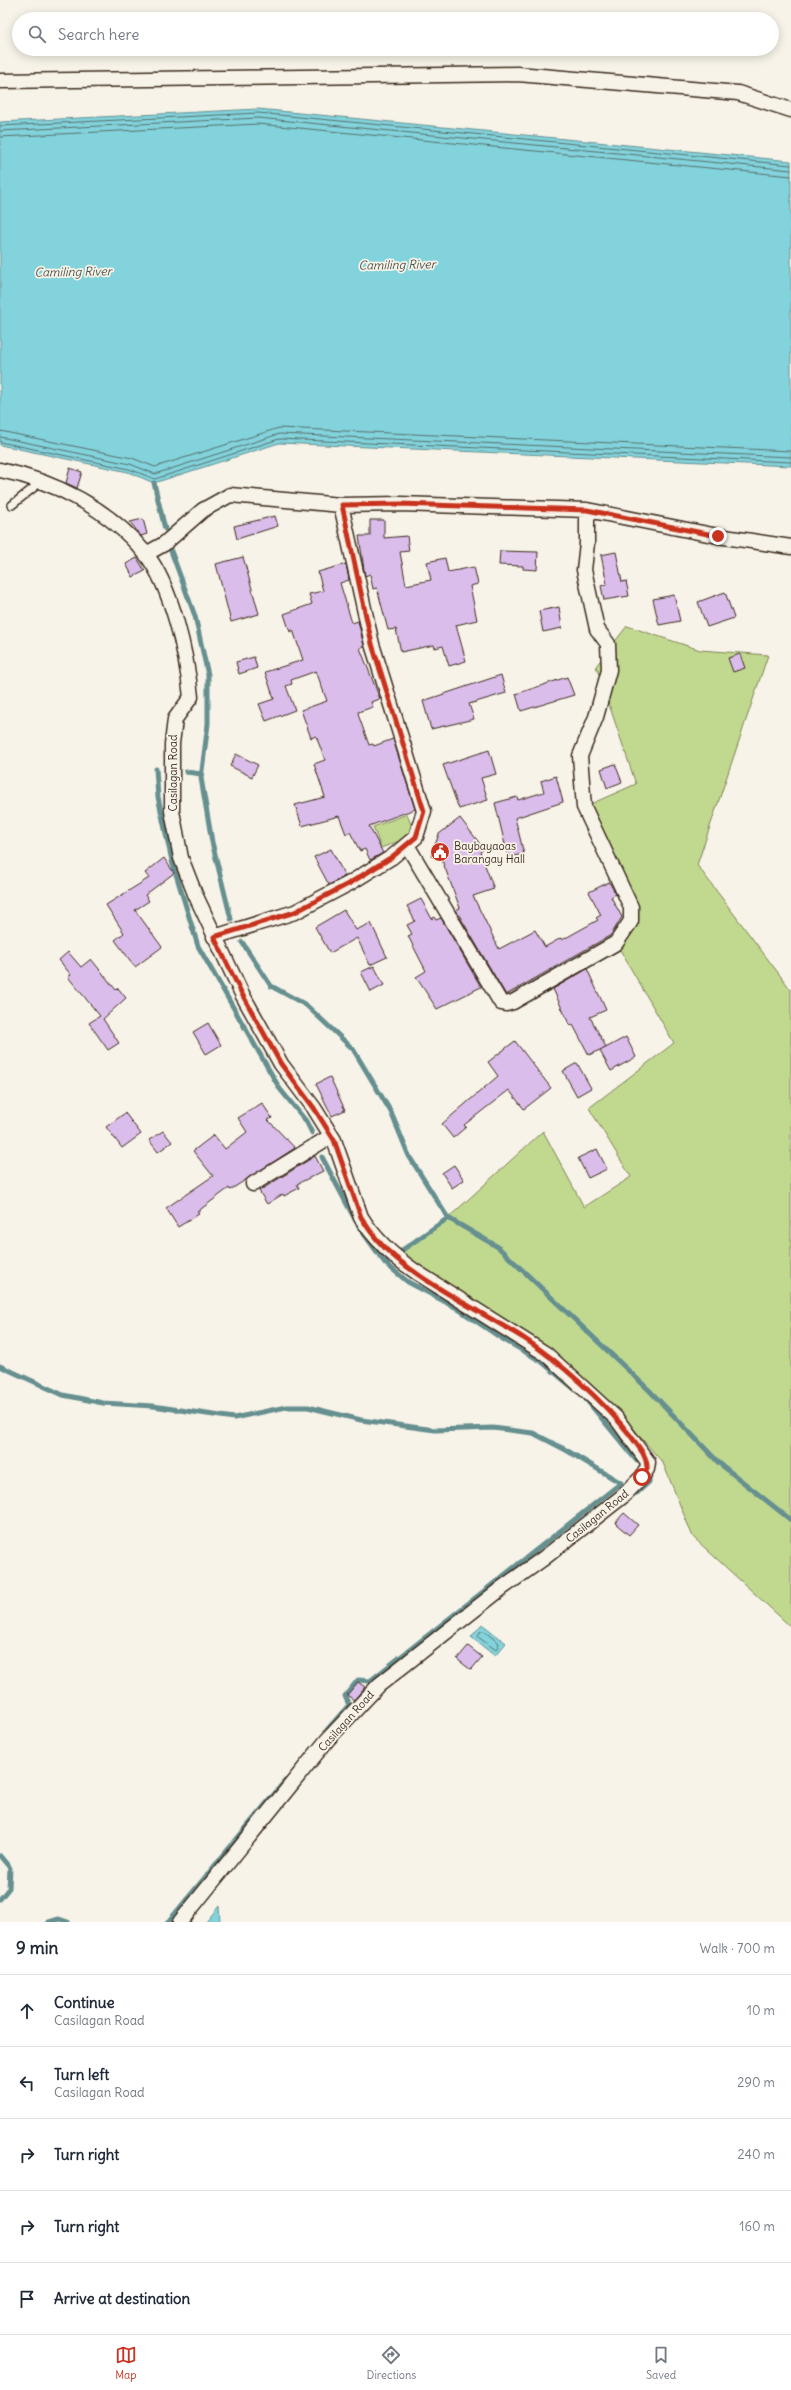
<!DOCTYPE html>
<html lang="en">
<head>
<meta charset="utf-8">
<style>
	:root { --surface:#fff; --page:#f6f6f7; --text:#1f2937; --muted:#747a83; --line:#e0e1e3; --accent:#c8321e }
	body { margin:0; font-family:Delius,sans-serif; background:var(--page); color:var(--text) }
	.stop { position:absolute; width:12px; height:12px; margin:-9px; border:3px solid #c8321e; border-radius:50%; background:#fff }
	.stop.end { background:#c8321e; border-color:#fff; box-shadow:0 1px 4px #0008 }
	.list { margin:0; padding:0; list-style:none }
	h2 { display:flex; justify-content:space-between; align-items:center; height:52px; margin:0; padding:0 16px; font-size:17px }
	h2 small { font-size:13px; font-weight:400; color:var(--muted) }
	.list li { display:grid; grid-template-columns:26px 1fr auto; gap:12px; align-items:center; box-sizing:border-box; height:72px; padding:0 16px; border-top:1px solid var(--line) }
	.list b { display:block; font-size:15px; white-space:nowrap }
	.list p { margin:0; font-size:13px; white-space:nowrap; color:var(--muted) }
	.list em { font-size:13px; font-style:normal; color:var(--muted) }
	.icon { flex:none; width:22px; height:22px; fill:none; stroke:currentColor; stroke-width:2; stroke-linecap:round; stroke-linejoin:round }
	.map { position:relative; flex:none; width:791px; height:1922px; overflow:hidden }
	.search { position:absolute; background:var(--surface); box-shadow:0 2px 10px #0003; left:12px; right:12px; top:12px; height:44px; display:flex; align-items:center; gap:10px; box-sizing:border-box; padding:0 14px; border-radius:22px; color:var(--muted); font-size:15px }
	.sheet { height:412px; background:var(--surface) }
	nav { display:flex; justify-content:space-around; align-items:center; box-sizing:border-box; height:56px; border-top:1px solid var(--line); background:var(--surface); font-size:11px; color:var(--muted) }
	nav a { display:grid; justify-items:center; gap:2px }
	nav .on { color:var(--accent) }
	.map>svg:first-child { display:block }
	.green { fill:#c1d98f; stroke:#7e8256 }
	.water { fill:#82d3dc; stroke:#668f90 }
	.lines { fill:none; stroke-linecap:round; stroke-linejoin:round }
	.shore { stroke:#576e6a; stroke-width:1 }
	.stream { stroke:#668f90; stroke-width:5 }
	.building { fill:#dbbdeb; stroke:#3b2a1e }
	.service-casing { stroke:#3b2a1e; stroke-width:10 }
	.minor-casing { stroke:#3b2a1e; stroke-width:17 }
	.service { stroke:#f7f3e8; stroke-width:7 }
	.minor { stroke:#f7f3e8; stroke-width:14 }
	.route { stroke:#c8321e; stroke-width:5 }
	.labels { text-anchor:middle; stroke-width:3.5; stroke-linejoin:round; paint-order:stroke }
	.street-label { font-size:11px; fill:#3b2a1e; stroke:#f7f3e8 }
	.poi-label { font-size:11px; fill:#3b2a1e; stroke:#f7f3e8; text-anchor:start }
	.water-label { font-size:12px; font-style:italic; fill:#4d544e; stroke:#f7f3e8 }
</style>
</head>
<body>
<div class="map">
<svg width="791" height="1922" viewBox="0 0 791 1922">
	<rect width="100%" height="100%" fill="#f7f3e8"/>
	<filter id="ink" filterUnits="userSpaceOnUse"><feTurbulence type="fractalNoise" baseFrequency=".025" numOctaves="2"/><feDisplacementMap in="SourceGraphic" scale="8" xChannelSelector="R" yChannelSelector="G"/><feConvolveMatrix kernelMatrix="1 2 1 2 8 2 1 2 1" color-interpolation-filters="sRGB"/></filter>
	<g filter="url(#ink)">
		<!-- green -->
		<path class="green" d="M627 626 700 650 768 655 697 865 791 990V1627L693 1537 663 1463 625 1419 546 1354 394 1256 448 1218 543 1131 584 1207 631 1177 589 1108 674 1043 616 943 631 921 584 807 636 784 596 666Z
			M407 814 415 835 381 848 373 827Z"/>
		<!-- water -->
		<path class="water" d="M258 109 791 161V466L279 443 154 483 128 472 0 445V122Z
			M482 1624 506 1643 495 1656 471 1637Z
			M219 1906 220 1922H206Z"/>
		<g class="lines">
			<!-- shore -->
			<path class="shore" d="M0 126 258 113 791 165
				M0 131 258 118 791 170
				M0 137 258 124 791 176
				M0 431 132 458 155 467 279 428 791 451
				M0 437 130 464 155 474 279 434 791 457
				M0 442 129 469 155 479 279 439 791 462
				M481 1631H484L499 1643 496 1650 478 1637Z"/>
			<!-- stream -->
			<path class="stream" d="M154 483 165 529
				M171 551 195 616 208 675V724L201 778 212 842 231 919
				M156 769 158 797 172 861 198 946 280 1089 306 1121 312 1133
				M186 772 202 774
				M242 942 271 986 306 1005 353 1049 391 1112 409 1156 448 1218
				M322 1157 359 1227 385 1263 391 1258
				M398 1253 448 1218 498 1247 649 1390 719 1463 791 1520
				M385 1263 408 1282 455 1307 501 1338 541 1361 578 1392
				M0 1366 63 1395 103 1403 153 1406 234 1418 286 1407H308L361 1420 435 1430 493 1428 533 1433 566 1450 621 1483 370 1681 358 1680 345 1696 349 1705 327 1730
				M584 1397 636 1460
				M637 1493 649 1482V1475
				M0 1856 10 1868 9 1888 0 1899
				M49 1922 59 1919 68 1922
				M168 1922 285 1781"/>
		</g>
		<!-- building -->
		<path class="building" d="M70 468 82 472 77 488 66 483Z
			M275 516 278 526 237 539 234 526Z
			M143 519 147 534 141 536 130 522Z
			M370 520H384V538L407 536 409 551 400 552 406 585 431 580 427 562 445 558 448 572 474 567 478 584 470 586 477 620 456 625 466 661 449 666 443 646 435 648 434 645 401 652 396 629 388 630 377 588 373 589 370 574 365 576 359 536H370Z
			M500 551 538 552 537 570 523 569V566L499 565Z
			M616 552 622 582 626 581 629 596 604 600 601 586 607 584 601 555Z
			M243 557 259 614 231 622 216 564Z
			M137 558 145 571 133 577 126 564Z
			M346 564 349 580 340 583 352 623 358 621 364 646 360 648 380 699 371 702 373 707 358 712 359 717 369 745 373 744 374 746 393 739 415 809 369 826 383 853 370 860 365 849 360 851 350 832 346 834 339 816 302 826 295 805 325 797 314 764 325 760 316 736 311 738 301 710 327 701 316 671 291 680 292 684 286 686 295 710 266 721 259 704 274 699 265 672 303 660 293 630 290 632 284 614 312 604 309 594 323 591 318 572Z
			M725 592 734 618 707 627 698 602Z
			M674 595 680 621 659 625 653 599Z
			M559 607 562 628 543 632 539 611Z
			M740 654 745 668 733 672 728 658Z
			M254 657 257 668 239 674 236 662Z
			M501 675 506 693 469 704 474 719 431 729 423 701Z
			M567 677 574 695 521 711 516 694Z
			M489 750 496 774 481 778 488 800 459 809 443 765Z
			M236 754 258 765 252 777 230 766Z
			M615 764 622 782 607 788 601 769Z
			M556 776 563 802 515 818 524 854 508 857 495 803 517 797 518 800 544 792 541 781Z
			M460 818 484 849 480 852 494 889 473 896 499 949 535 930 545 947 561 938 562 940 598 920 596 918 601 915 589 892 609 882 616 894 611 897 622 917 611 935 506 995 456 910 460 908 442 860 431 856 439 834Z
			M331 849 345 876 329 885 314 857Z
			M164 858 174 873 145 895 149 901 135 910 162 947 135 967 115 940 124 933 106 905 149 878 145 873Z
			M421 899 432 919 434 917 436 920 441 918 481 987 437 1009 416 977 426 971 408 936 412 934 407 925 415 921 407 906Z
			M344 910 356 930 371 923 387 957 370 965 357 938 330 953 315 927Z
			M68 952 81 967 91 959 116 990 118 988 126 998 103 1019 119 1043 108 1050 89 1023 100 1016 68 977 71 975 59 960Z
			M374 966 384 985 371 992 361 972Z
			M587 969 606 1010 590 1017 606 1047 589 1055 573 1025 570 1026 553 989Z
			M208 1023 221 1045 206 1054 193 1032Z
			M626 1037 636 1057 611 1071 600 1051Z
			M515 1041 551 1088 524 1109 509 1090 464 1125 466 1127 453 1138 442 1124 498 1076 488 1062Z
			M577 1063 591 1088 577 1096 563 1071Z
			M330 1077 345 1110 332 1116 316 1084Z
			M262 1103 272 1118 268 1120 295 1148 230 1190 229 1188 197 1212 199 1214 178 1227 166 1208 213 1176 193 1151 214 1135 225 1149 247 1132 238 1118Z
			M125 1113 141 1134 122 1148 106 1127Z
			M163 1131 172 1142 158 1152 149 1140Z
			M597 1149 607 1169 588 1178 578 1158Z
			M315 1156 323 1171 297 1184 299 1188 284 1196 283 1194 267 1204 259 1191Z
			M454 1165 464 1180 452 1188 442 1173Z
			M624 1513 638 1525 629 1535 615 1523Z
			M468 1646 482 1657 471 1670 457 1659Z
			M358 1682 365 1687 354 1700 347 1695Z"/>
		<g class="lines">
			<!-- service casing -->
			<g class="service-casing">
				<path id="service" d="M12 505 42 481"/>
			</g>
			<!-- minor casing -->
			<g class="minor-casing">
				<path id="minor" d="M0 81 518 74 738 93 791 110
					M0 470C55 481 109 509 145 553 172 586 187 656 191 697L175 719 172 744V811L181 858 195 894 242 994 281 1064 314 1108 334 1140 361 1217C375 1240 394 1257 416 1272L546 1354 616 1418 648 1462 647 1469 642 1477 623 1496 544 1558 502 1588 379 1685 328 1739 180 1922
					M587 510 718 536 791 547
					M146 554 164 544 203 510 230 495 341 505 400 504 587 510V543L584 570 597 629 608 644 609 670 596 717 580 756 584 807 631 907V921L616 943 513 1002 506 1004 501 1003 407 845
					M214 937 295 912 350 883 392 857 416 837 424 811 372 644 341 505
					M253 1184 331 1136"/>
			</g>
			<!-- service -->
			<use href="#service" class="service"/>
			<!-- minor -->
			<use href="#minor" class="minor"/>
		</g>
	</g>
	<g class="lines" filter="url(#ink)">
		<!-- route -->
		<path class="route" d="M642 1477 647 1469C648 1456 637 1445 630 1435 604 1402 560 1362 525 1339 482 1312 435 1290 396 1258 382 1247 370 1232 361 1217L334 1140 314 1108 281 1064 242 994 214 937 295 912 350 883 392 857 416 837 424 811 372 644 342 505 400 504 587 510 718 536"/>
	</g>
	<!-- icons -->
	<defs>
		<g id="civic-disc" transform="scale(1)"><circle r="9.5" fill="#c8321e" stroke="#f7f3e8"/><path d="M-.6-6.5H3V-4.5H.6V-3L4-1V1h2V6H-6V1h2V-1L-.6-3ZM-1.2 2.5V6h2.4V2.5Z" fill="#fff"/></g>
	</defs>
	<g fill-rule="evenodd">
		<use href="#civic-disc" x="440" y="852"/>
	</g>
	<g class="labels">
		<!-- street labels -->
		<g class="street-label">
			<text transform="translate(173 773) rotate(-90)" y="4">Casilagan Road</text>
			<text transform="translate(597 1516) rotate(-39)" y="4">Casilagan Road</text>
			<text transform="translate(346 1721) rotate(-48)" y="4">Casilagan Road</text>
		</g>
		<!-- poi labels -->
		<g class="poi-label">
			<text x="454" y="850">Baybayaoas<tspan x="454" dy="13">Barangay Hall</tspan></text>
		</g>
		<!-- water labels -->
		<g class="water-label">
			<text transform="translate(397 265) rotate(-1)" y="4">Camiling River</text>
			<text transform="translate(73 272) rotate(-1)" y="4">Camiling River</text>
		</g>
	</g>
</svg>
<div class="stop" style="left:642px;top:1477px"></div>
<div class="stop end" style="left:718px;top:536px"></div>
<div class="search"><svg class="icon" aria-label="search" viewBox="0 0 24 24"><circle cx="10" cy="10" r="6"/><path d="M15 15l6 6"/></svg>Search here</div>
</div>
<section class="sheet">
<h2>9 min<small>Walk · 700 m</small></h2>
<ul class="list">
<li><svg class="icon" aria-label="ahead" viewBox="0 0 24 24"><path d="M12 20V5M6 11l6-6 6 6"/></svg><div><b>Continue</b><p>Casilagan Road</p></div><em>10 m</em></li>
<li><svg class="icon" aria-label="left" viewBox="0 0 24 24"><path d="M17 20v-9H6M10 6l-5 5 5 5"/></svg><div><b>Turn left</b><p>Casilagan Road</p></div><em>290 m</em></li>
<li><svg class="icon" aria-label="right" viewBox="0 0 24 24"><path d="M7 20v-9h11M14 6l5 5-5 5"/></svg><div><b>Turn right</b></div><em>240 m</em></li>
<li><svg class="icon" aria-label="right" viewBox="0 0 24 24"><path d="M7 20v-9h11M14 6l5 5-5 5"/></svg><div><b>Turn right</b></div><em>160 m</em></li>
<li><svg class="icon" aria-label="arrive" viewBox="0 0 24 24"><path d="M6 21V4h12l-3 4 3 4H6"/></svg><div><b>Arrive at destination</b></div></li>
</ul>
</section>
<nav>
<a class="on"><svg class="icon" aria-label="map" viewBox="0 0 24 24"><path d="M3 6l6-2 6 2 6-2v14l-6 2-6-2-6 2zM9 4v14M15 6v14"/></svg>Map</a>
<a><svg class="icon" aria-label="directions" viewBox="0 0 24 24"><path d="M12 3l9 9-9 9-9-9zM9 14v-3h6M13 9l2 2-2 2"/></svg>Directions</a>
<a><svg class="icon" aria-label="saved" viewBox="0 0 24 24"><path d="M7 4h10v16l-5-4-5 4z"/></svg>Saved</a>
</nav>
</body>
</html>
